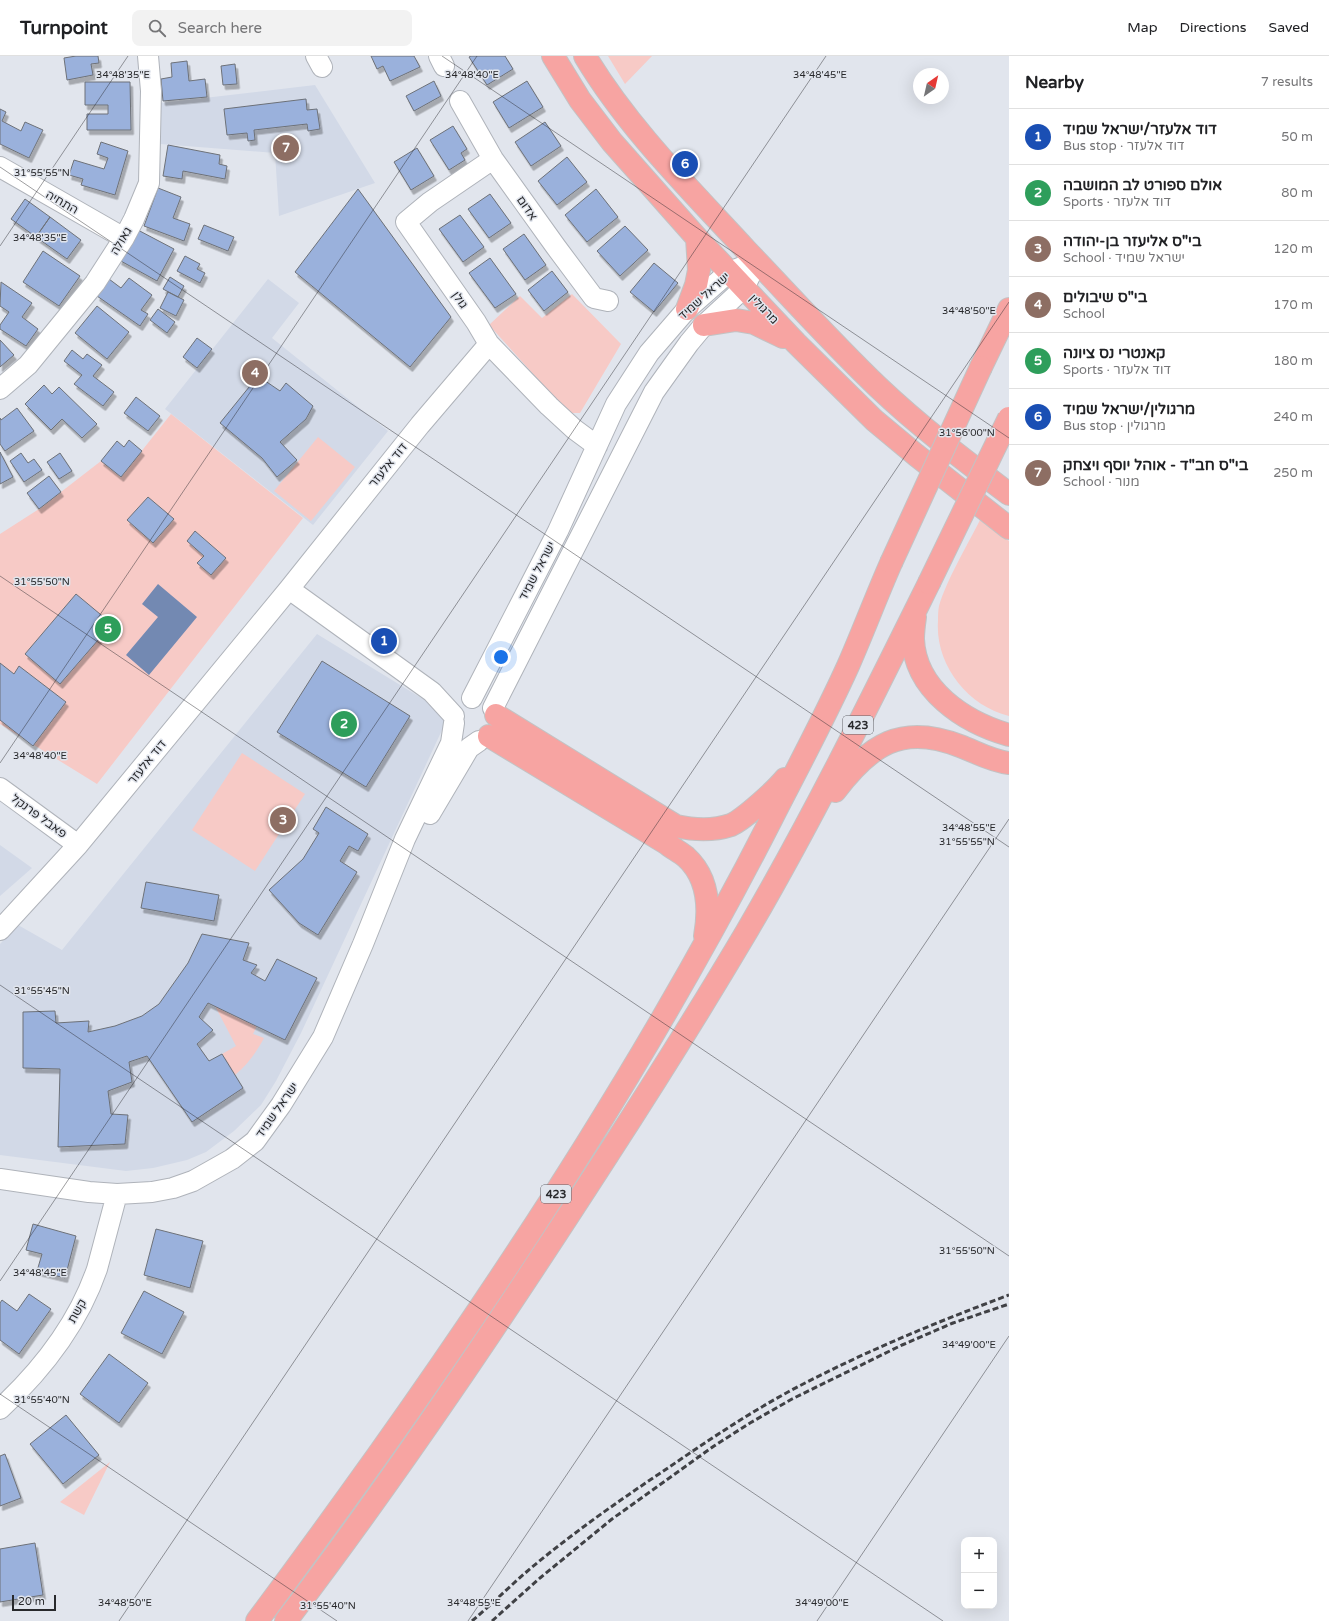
<!DOCTYPE html>
<html lang="en">
<head>
<meta charset="utf-8">
<style>
	:root { --surface:#fff; --page:#f2f2f2; --text:#202124; --muted:#757577; --line:#e0e0e0; --accent:#2563eb }
	body { margin:0; font-family:"Varela Round",Heebo,sans-serif; background:var(--page); color:var(--text) }
	.controls { position:absolute; right:12px; bottom:12px; display:grid; overflow:hidden; border-radius:8px; box-shadow:0 4px 16px #0002 }
	.controls button { width:36px; height:36px; display:grid; place-items:center; padding:0; border:0; border-bottom:1px solid var(--line); background:var(--surface); color:var(--text); font:20px sans-serif }
	.compass { position:absolute; left:913px; top:12px; width:36px; height:36px; border-radius:50%; background:var(--surface); box-shadow:0 4px 16px #0002; rotate:34deg }
	.scale { position:absolute; left:12px; bottom:10px; width:44px; box-sizing:border-box; padding-left:4px; border:2px solid #28292c; border-top:0; font-size:11px; line-height:14px; white-space:nowrap; color:#28292c; -webkit-text-stroke:3px #e1e5ed; paint-order:stroke }
	.you { position:absolute; left:501px; top:601px; width:14px; height:14px; margin:-10px; border:3px solid #fff; border-radius:50%; background:#1a73e8; box-shadow:0 0 0 6px #1a73e833 }
	.badge { display:grid; place-items:center; width:26px; height:26px; border-radius:50%; background:var(--accent); color:#fff; font-size:13px; font-weight:700 }
	.pin { position:absolute; translate:-50% -50%; border:2px solid #fff; box-shadow:0 1px 4px #0006 }
	.list { margin:0; padding:0; list-style:none }
	h2 { display:flex; justify-content:space-between; align-items:center; height:52px; margin:0; padding:0 16px; font-size:17px }
	h2 small { font-size:13px; font-weight:400; color:var(--muted) }
	.list li { display:grid; grid-template-columns:26px 1fr auto; gap:12px; align-items:center; box-sizing:border-box; height:56px; padding:0 16px; border-top:1px solid var(--line) }
	.list b { display:block; font-size:15px; white-space:nowrap }
	.list p { margin:0; font-size:13px; white-space:nowrap; color:var(--muted) }
	.list em { font-size:13px; font-style:normal; color:var(--muted) }
	.icon { flex:none; width:22px; height:22px; fill:none; stroke:currentColor; stroke-width:2; stroke-linecap:round; stroke-linejoin:round }
	.map { position:relative; flex:none; width:1009px; height:1565px; overflow:hidden }
	header { display:flex; align-items:center; gap:24px; box-sizing:border-box; height:56px; padding:0 20px; background:var(--surface); border-bottom:1px solid var(--line) }
	header strong { font-size:19px }
	nav { display:flex; gap:22px; margin-inline-start:auto; font-size:14px }
	.search { width:280px; height:36px; background:var(--page); display:flex; align-items:center; gap:10px; box-sizing:border-box; padding:0 14px; border-radius:8px; color:var(--muted); font-size:15px }
	main { display:flex }
	aside { flex:1; background:var(--surface) }
	.map>svg:first-child { display:block }
	.built { fill:#d2d9e7 }
	.green { fill:#f7cac6 }
	.water { fill:#7389b2 }
	.building { fill:#9ab1dc; stroke:#6d7178; filter:url(#shadow) }
	.lines { fill:none; stroke-linecap:round; stroke-linejoin:round }
	.minor-casing { stroke:#afb3ba; stroke-width:22 }
	.major-casing { stroke:#c3c3c4; stroke-width:24 }
	.minor { stroke:#fff; stroke-width:20 }
	.major { stroke:#f7a4a2; stroke-width:22 }
	.rail { stroke:#404145; stroke-width:3; stroke-dasharray:6 3; stroke-linecap:butt }
	.major-bridge-casing { stroke:#c3c3c4; stroke-width:24; stroke-linecap:butt }
	.major-bridge { stroke:#f7a4a2; stroke-width:22 }
	.ticks { fill:none; stroke:#28292c; stroke-width:1; stroke-opacity:0.45 }
	.labels { text-anchor:middle; stroke-width:3; stroke-linejoin:round; paint-order:stroke }
	.shield { fill:#e1e5ed; stroke:#606166; stroke-width:1 }
	.shield-label { font-size:11px; font-weight:bold; fill:#28292c }
	.street-label { font-size:12px; fill:#28292c; stroke:#e1e5ed }
	.ticks-label { font-size:10px; text-anchor:middle; fill:#28292c; stroke:#e1e5ed; stroke-width:3; stroke-linejoin:round; paint-order:stroke }
</style>
</head>
<body>
<header>
<strong>Turnpoint</strong>
<div class="search"><svg class="icon" aria-label="search" viewBox="0 0 24 24"><circle cx="10" cy="10" r="6"/><path d="M15 15l6 6"/></svg>Search here</div>
<nav><a>Map</a><a>Directions</a><a>Saved</a></nav>
</header>
<main>
<div class="map">
<svg width="1009" height="1565" viewBox="0 0 1009 1565">
	<defs>
		<filter id="shadow"><feDropShadow dx="2.5" dy="4.5" stdDeviation="0" flood-color="#0004"/></filter>
	</defs>
	<rect width="100%" height="100%" fill="#e1e5ed"/>
	<!-- built -->
	<path class="built" d="M315 29 375 127 279 160 275 97 160 88 161 47Z
		M268 223 299 247 272 282 388 375 313 469 165 353Z
		M317 578 449 659 301 977 276 1025 261 1049 234 1075 206 1096 187 1104 153 1112 126 1115 0 1099V888L18 869 62 894Z
		M0 789 32 812 0 840Z"/>
	<!-- green -->
	<path class="green" d="M608 0H652L625 28Z
		M572 238 621 288 580 357H572L561 349 489 269 520 240 542 262Z
		M171 358 303 462 97 728 0 668V478L39 453 101 405 121 421Z
		M318 381 355 411 311 465 274 435Z
		M980 464 1009 485V660C967 650 935 608 938 565 938 560 938 555 939 550 947 523 967 490 980 464Z
		M242 697 305 738 255 815 192 774Z
		M215 950 257 970 253 978 264 982C256 997 248 1008 235 1019L222 998 236 990Z
		M110 1406 84 1459 60 1446Z"/>
	<!-- water -->
	<path class="water" d="M158 528 197 561 149 619 126 599 158 561 142 548Z"/>
	<!-- building -->
	<path class="building" d="M76 0H98L99 7 91 8 93 19 67 24 64 2Z
		M371 0H414L420 11 390 25 383 10 377 13Z
		M471 0H505L513 13 487 29 469 1Z
		M187 5 189 25 205 23 207 41 163 45 161 23 172 21 171 7Z
		M235 8 237 28 223 29 221 10Z
		M434 25 441 40 414 55 406 40Z
		M527 25 543 51 509 72 493 46Z
		M85 26H130L131 74H87V58H108V49H85Z
		M306 43 307 54 317 53 320 73 308 75 307 68 254 74 255 84 248 85 247 77 227 79 224 53Z
		M0 53 6 56 2 65 21 75 25 66 43 74 29 102 0 88Z
		M545 66 561 90 531 110 515 86Z
		M453 70 467 93 461 97 465 104 449 114 430 84Z
		M101 86 128 95 115 139 81 129 83 123 69 119 74 104 104 113 108 102 97 98Z
		M168 89 220 99 219 108 227 110 225 123 183 115 182 123 163 120Z
		M417 92 434 120 411 134 394 106Z
		M567 101 587 126 557 149 538 125Z
		M158 132 181 141 173 162 190 168 184 185 144 170Z
		M358 133 451 261 410 311 295 216Z
		M596 133 618 161 587 186 565 159Z
		M490 138 511 167 489 182 468 153Z
		M25 143 50 161 36 181 11 163Z
		M460 159 484 191 463 206 439 173Z
		M50 161 81 184 67 203 36 181Z
		M204 169 234 181 228 195 198 183Z
		M625 170 648 194 620 220 597 195Z
		M136 173 174 193 157 225 119 204Z
		M524 178 546 209 525 224 503 193Z
		M43 195 80 220 59 250 23 226Z
		M185 200 200 208 197 213 205 217 200 227 177 215Z
		M490 202 516 238 495 252 469 217Z
		M654 207 678 227 654 256 630 236Z
		M552 215 568 236 544 255 528 234Z
		M170 221 184 230 178 241 163 233Z
		M129 222 152 239 141 254 148 258 140 270 97 240 109 223 121 232Z
		M1 226 32 247 22 261 38 273 26 290 0 273V269L9 256 0 250Z
		M168 236 184 244 176 260 160 252Z
		M97 250 129 276 107 303 75 277Z
		M158 253 175 266 167 277 150 264Z
		M197 282 212 293 197 312 183 301Z
		M0 284 14 299 0 311Z
		M72 294 83 303 87 298 102 309 93 320 114 336 103 350 74 328 82 319 64 305Z
		M258 320 280 335 286 327 313 350 306 363 280 386 297 404 277 421 262 402 220 367Z
		M44 329 52 338 59 331 97 368 82 382 62 363 51 374 25 348Z
		M136 341 160 360 148 375 124 357Z
		M17 352 34 375 5 395 0 388V362L1 364Z
		M129 384 142 395 121 421 101 405 117 385 124 391Z
		M0 396 13 421 0 428Z
		M21 397 28 407 34 403 42 414 24 426 10 405Z
		M60 397 72 415 59 423 47 406Z
		M49 420 61 436 39 453 27 437Z
		M148 441 174 463 153 487 127 464Z
		M195 475 226 502 211 519 197 507 204 500 187 485Z
		M76 538 112 568 60 628 25 598Z
		M322 605 410 660 366 731 277 676Z
		M0 607 14 618 19 610 66 646 33 690 0 664Z
		M326 751 368 778 358 795 349 790 340 805 357 816 318 879 299 867 269 834 303 803 319 777 313 773Z
		M146 826 219 839 214 865 141 852Z
		M202 878 249 887 243 904 257 909 251 917 265 925 277 903 317 922 285 984 208 947 199 961 213 974 197 988 209 1005 222 998 243 1032 192 1066 147 1000 129 1006 132 1026 108 1035 111 1058 128 1059 125 1088 58 1091 60 1013 23 1012V956L55 955 56 967 89 965 88 976 115 970 142 960 159 948 188 907Z
		M33 1168 76 1180 65 1222 37 1215 42 1198 26 1194Z
		M156 1173 203 1185 190 1232 144 1219Z
		M144 1235 184 1256 162 1298 121 1277Z
		M29 1238 51 1253 19 1298 0 1284V1247L2 1244 17 1255Z
		M109 1298 148 1327 119 1367 80 1338Z
		M66 1359 99 1399 63 1428 30 1388Z
		M5 1398 21 1442 0 1450V1400Z
		M35 1487 43 1539 0 1546V1493Z"/>
	<g class="lines">
		<!-- minor casing -->
		<g class="minor-casing">
			<path id="minor" d="M316 0 322 11
				M439 0 444 10
				M460 45 493 103 556 191 594 242 608 245
				M493 103 430 146 406 166 476 266 489 288 549 350 574 373 597 390
				M0 111 124 182
				M0 333 28 309 95 227 124 182 134 163 149 127 151 35 148 0
				M289 533 432 636 454 660
				M472 642 558 475 616 348 649 297 687 253 729 216 757 205
				M493 652 654 336 689 287 704 269 744 232 751 218
				M0 732 78 789
				M430 758 469 692 479 685
				M0 874 78 789 289 533 420 369 489 288
				M0 1123 89 1136 117 1138 152 1136 173 1132 193 1125 232 1103 255 1085 281 1049 323 981 363 888 405 783 451 687 454 667
				M0 1353C42 1314 78 1268 97 1213L117 1138"/>
		</g>
		<!-- major casing -->
		<g class="major-casing">
			<path id="major" d="M553 0 580 44 612 86 697 182 796 287 874 364 916 399 1009 472
				M585 0C628 72 689 132 746 194 790 240 832 287 878 331 919 370 964 404 1009 438
				M687 253 696 229 699 214 697 182
				M704 269 736 264 754 267 783 281
				M981 311 1009 253
				M915 561C914 568 913 576 913 583 915 634 964 666 1009 679
				M496 659 676 770C694 774 713 775 731 769 744 763 775 735 785 723
				M489 680 666 787C672 792 680 796 686 801 709 822 710 852 705 880
				M835 735C870 689 901 667 960 690 976 696 991 705 1009 707
				M257 1565C298 1510 338 1455 378 1399 523 1195 659 984 773 760 798 711 825 661 848 610 863 576 876 541 891 507
				M286 1565C400 1415 505 1258 607 1100 655 1026 702 951 747 875 813 762 871 644 929 527"/>
		</g>
		<!-- minor -->
		<use href="#minor" class="minor"/>
		<!-- major -->
		<use href="#major" class="major"/>
		<!-- rail -->
		<path class="rail" d="M472 1565C492 1548 511 1529 531 1512 573 1477 617 1446 662 1416 703 1388 744 1360 788 1336 859 1298 934 1267 1009 1239
			M492 1565 540 1522 612 1463 714 1390 750 1367 792 1343 902 1289 953 1267 1009 1248"/>
		<!-- major-bridge casing -->
		<g class="major-bridge-casing">
			<path id="major-bridge" d="M891 507 981 311
				M929 527 1009 362"/>
		</g>
		<!-- major-bridge -->
		<use href="#major-bridge" class="major-bridge"/>
	</g>
	<!-- ticks -->
	<path class="ticks" d="M442 0 1009 382M0 111 1009 791M0 190 128 0M0 520 1009 1200M0 707 477 0M0 929 943 1565M0 1225 826 0M0 1338 337 1565M119 1565 1009 246M468 1565 1009 763M817 1565 1009 1280"/>
	<g class="labels">
		<!-- shield labels -->
		<g class="shield">
			<rect x="843" y="660" width="30" height="18" rx="3"/>
			<rect x="541" y="1129" width="30" height="18" rx="3"/>
		</g>
		<g class="shield-label">
			<text x="858" y="673">423</text>
			<text x="556" y="1142">423</text>
		</g>
		<!-- street labels -->
		<g class="street-label">
			<text transform="translate(62 146) rotate(30)" y="4">התחיה</text>
			<text transform="translate(527 152) rotate(55)" y="4">אדום</text>
			<text transform="translate(121 185) rotate(-59)" y="4">גאולה</text>
			<text transform="translate(704 240) rotate(-42)" y="4">ישראל שמיד</text>
			<text transform="translate(460 244) rotate(55)" y="4">גולן</text>
			<text transform="translate(764 253) rotate(46)" y="4">מרגולין</text>
			<text transform="translate(388 409) rotate(-51)" y="4">דוד אלעזר</text>
			<text transform="translate(537 515) rotate(-62)" y="4">ישראל שמיד</text>
			<text transform="translate(147 706) rotate(-51)" y="4">דוד אלעזר</text>
			<text transform="translate(39 760) rotate(36)" y="4">פאבל פרנקל</text>
			<text transform="translate(277 1054) rotate(-55)" y="4">ישראל שמיד</text>
			<text transform="translate(77 1255) rotate(-61)" y="4">קשת</text>
		</g>
	</g>
	<g class="ticks-label">
		<text x="123" y="22">34°48'35"E</text>
		<text x="472" y="22">34°48'40"E</text>
		<text x="820" y="22">34°48'45"E</text>
		<text x="42" y="120">31°55'55"N</text>
		<text x="40" y="185">34°48'35"E</text>
		<text x="969" y="258">34°48'50"E</text>
		<text x="967" y="380">31°56'00"N</text>
		<text x="42" y="529">31°55'50"N</text>
		<text x="40" y="703">34°48'40"E</text>
		<text x="969" y="775">34°48'55"E</text>
		<text x="967" y="789">31°55'55"N</text>
		<text x="42" y="938">31°55'45"N</text>
		<text x="967" y="1198">31°55'50"N</text>
		<text x="40" y="1220">34°48'45"E</text>
		<text x="969" y="1292">34°49'00"E</text>
		<text x="42" y="1347">31°55'40"N</text>
		<text x="125" y="1550">34°48'50"E</text>
		<text x="474" y="1550">34°48'55"E</text>
		<text x="822" y="1550">34°49'00"E</text>
		<text x="328" y="1553">31°55'40"N</text>
	</g>
</svg>
<div class="controls">
<button>+</button>
<button>−</button>
</div>
<svg class="compass" viewBox="-18 -18 36 36"><path d="M0-13l5 13h-10z" fill="#e53935"/><path d="M0 13l5-13h-10z" fill="#757577"/></svg>
<div class="scale">20 m</div>
<div class="you"></div>
<div class="pin badge" style="left:384px;top:585px;background:#1a4fb4">1</div>
<div class="pin badge" style="left:344px;top:668px;background:#2e9e5b">2</div>
<div class="pin badge" style="left:283px;top:764px;background:#8d6e63">3</div>
<div class="pin badge" style="left:255px;top:317px;background:#8d6e63">4</div>
<div class="pin badge" style="left:108px;top:573px;background:#2e9e5b">5</div>
<div class="pin badge" style="left:685px;top:108px;background:#1a4fb4">6</div>
<div class="pin badge" style="left:286px;top:92px;background:#8d6e63">7</div>
</div>
<aside>
<h2>Nearby<small>7 results</small></h2>
<ul class="list">
<li><span class="badge" style="background:#1a4fb4">1</span><div><b>דוד אלעזר/ישראל שמיד</b><p>Bus stop · דוד אלעזר</p></div><em>50 m</em></li>
<li><span class="badge" style="background:#2e9e5b">2</span><div><b>אולם ספורט לב המושבה</b><p>Sports · דוד אלעזר</p></div><em>80 m</em></li>
<li><span class="badge" style="background:#8d6e63">3</span><div><b>בי&quot;ס אליעזר בן-יהודה</b><p>School · ישראל שמיד</p></div><em>120 m</em></li>
<li><span class="badge" style="background:#8d6e63">4</span><div><b>בי&quot;ס שיבולים</b><p>School</p></div><em>170 m</em></li>
<li><span class="badge" style="background:#2e9e5b">5</span><div><b>קאנטרי נס ציונה</b><p>Sports · דוד אלעזר</p></div><em>180 m</em></li>
<li><span class="badge" style="background:#1a4fb4">6</span><div><b>מרגולין/ישראל שמיד</b><p>Bus stop · מרגולין</p></div><em>240 m</em></li>
<li><span class="badge" style="background:#8d6e63">7</span><div><b>בי&quot;ס חב&quot;ד - אוהל יוסף ויצחק</b><p>School · מנור</p></div><em>250 m</em></li>
</ul>
</aside>
</main>
</body>
</html>
